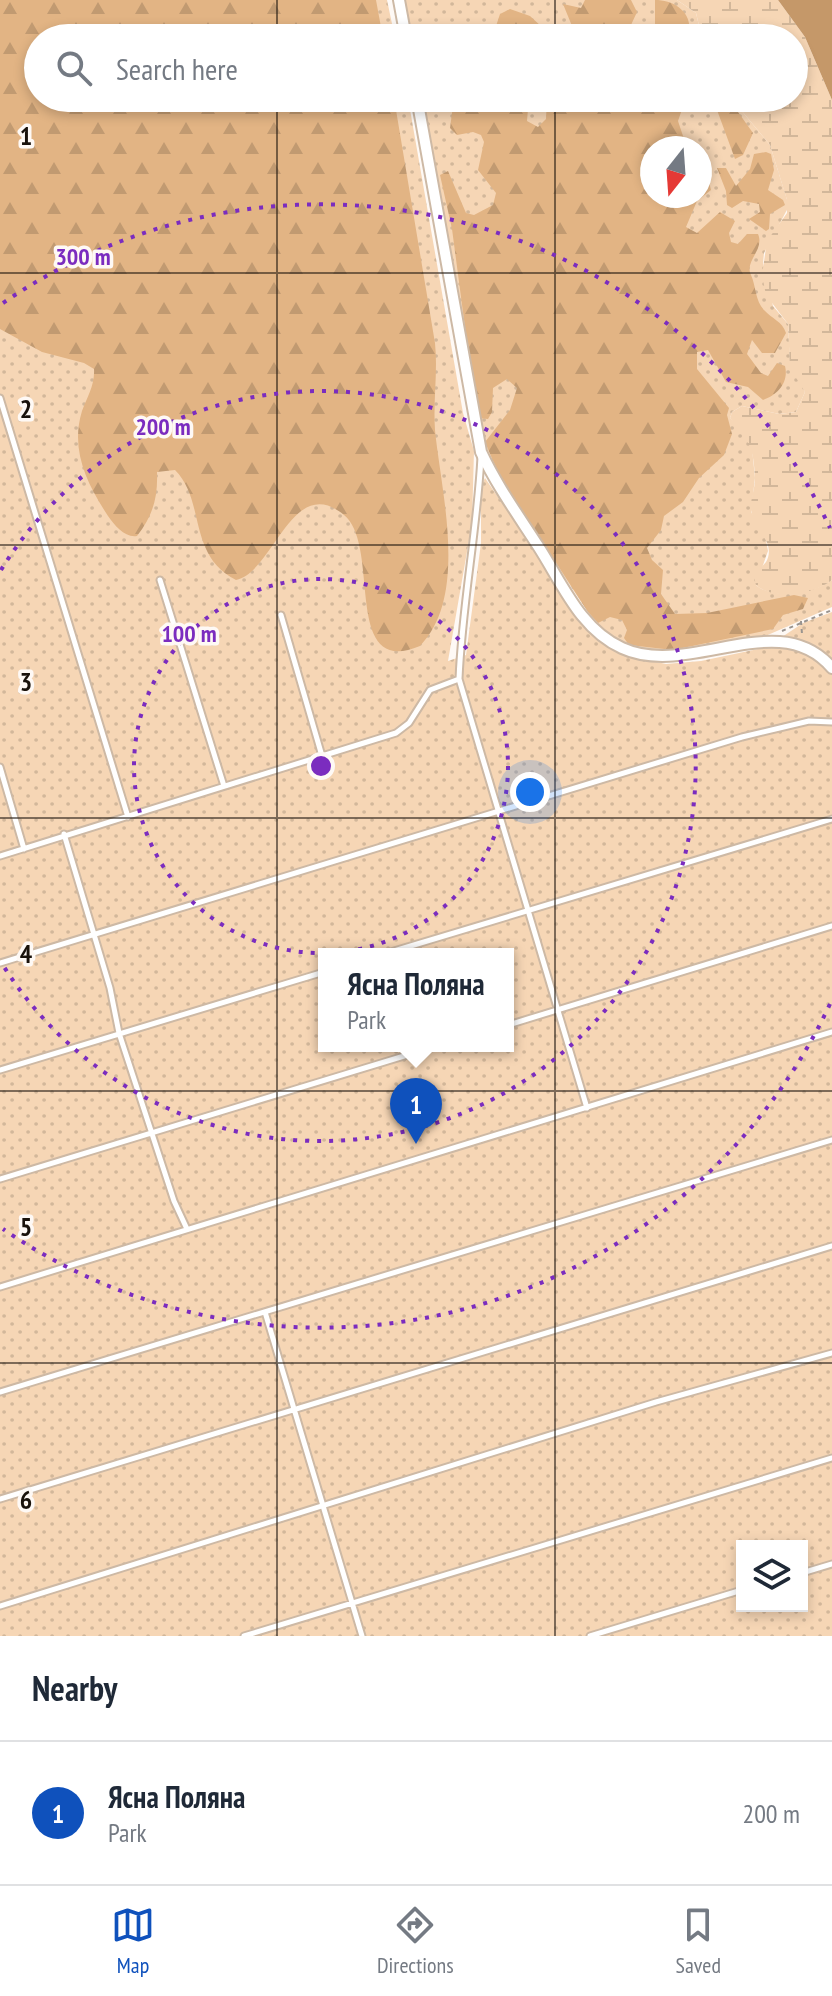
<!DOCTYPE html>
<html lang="en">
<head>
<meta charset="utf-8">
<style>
	:root { --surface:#fff; --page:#f6f6f7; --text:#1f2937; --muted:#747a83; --line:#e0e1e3; --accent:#0f51bc }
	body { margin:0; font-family:"PT Sans Narrow",sans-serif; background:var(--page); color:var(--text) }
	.controls { position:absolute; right:24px; bottom:24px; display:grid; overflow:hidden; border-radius:0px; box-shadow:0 4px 12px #0003 }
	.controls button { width:72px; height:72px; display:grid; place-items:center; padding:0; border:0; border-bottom:2px solid var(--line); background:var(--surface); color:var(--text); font:40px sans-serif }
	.compass { position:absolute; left:640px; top:136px; width:72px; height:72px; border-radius:50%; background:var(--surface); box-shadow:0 4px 12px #0003; rotate:197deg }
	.you { position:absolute; left:530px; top:792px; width:28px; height:28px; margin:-20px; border:6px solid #fff; border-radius:50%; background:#1a73e8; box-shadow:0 0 0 12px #1a73e833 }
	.badge { display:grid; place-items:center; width:52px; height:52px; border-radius:50%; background:var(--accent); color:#fff; font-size:26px; font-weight:700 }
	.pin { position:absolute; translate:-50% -66px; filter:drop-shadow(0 2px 4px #0008) }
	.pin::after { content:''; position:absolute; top:42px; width:28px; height:24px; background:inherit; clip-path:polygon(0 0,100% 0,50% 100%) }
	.popup { position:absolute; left:318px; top:948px; width:196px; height:104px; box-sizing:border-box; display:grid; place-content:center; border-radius:0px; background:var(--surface); filter:drop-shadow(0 2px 6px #0005); font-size:26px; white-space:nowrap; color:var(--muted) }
	.popup b { font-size:30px; color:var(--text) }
	.popup::after { content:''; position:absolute; left:50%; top:100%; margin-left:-16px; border:16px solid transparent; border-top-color:var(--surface) }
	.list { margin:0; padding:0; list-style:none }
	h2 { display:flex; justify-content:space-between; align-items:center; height:104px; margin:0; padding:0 32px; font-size:34px }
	h2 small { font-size:26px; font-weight:400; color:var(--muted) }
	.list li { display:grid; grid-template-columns:52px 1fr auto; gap:24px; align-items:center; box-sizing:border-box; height:144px; padding:0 32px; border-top:2px solid var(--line) }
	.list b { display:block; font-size:30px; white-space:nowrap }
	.list p { margin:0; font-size:26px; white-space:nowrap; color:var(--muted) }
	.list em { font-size:26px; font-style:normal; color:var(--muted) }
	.icon { flex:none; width:44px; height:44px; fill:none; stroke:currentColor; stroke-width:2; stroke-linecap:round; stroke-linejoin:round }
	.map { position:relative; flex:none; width:832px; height:1636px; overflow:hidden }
	.search { position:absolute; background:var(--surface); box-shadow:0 4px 12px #0003; left:24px; right:24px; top:24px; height:88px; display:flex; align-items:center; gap:20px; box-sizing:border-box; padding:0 28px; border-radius:44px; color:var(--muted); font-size:30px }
	.sheet { height:248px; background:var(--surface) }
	nav { display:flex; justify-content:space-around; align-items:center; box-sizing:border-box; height:112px; border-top:2px solid var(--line); background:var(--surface); font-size:22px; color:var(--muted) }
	nav a { display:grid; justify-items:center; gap:4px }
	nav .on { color:var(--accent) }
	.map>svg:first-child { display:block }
	.grass { fill:url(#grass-dots); fill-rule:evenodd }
	.forest { fill:url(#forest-firs) }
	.wetland { fill:url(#wetland-marsh) }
	.water { fill:#c59869 }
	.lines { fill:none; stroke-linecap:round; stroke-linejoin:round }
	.lane-casing { stroke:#cdb9a5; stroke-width:9 }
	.street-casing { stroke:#cdb9a5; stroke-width:14 }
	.path { stroke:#9a948f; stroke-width:2; stroke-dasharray:4 4; stroke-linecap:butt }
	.lane { stroke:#fff; stroke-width:5 }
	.street { stroke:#fff; stroke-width:10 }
	.grid { fill:none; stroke:#19120b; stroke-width:2; stroke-opacity:0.55 }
	.ring { fill:none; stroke:#7b2cbf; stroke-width:4; stroke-dasharray:4 8 }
	.grid-label { font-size:26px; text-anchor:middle; font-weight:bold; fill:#19120b; stroke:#fef9f5; stroke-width:7; stroke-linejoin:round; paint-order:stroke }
	.centre { fill:#7b2cbf; stroke:#fef9f5; stroke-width:4 }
	.ring-label { font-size:24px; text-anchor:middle; font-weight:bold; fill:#7b2cbf; stroke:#fef9f5; stroke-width:7; stroke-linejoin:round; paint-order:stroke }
</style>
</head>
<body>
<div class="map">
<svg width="832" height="1636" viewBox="0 0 832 1636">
	<defs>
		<pattern id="grass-dots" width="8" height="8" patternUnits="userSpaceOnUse" patternTransform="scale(2)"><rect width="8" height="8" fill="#f6d6b5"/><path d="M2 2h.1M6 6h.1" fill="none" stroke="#d2b79a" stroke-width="1.8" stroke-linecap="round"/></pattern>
		<pattern id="forest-firs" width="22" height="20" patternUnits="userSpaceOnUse" patternTransform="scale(2)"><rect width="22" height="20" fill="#e2b484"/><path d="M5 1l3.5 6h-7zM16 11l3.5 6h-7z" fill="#c19a71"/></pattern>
		<pattern id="wetland-marsh" width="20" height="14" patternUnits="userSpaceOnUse" patternTransform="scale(2)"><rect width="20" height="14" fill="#f6d6b5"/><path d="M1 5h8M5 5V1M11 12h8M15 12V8" fill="none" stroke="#d2b79a"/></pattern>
	</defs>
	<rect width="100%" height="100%" fill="#fef9f5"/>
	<!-- grass -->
	<path class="grass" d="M0 0H387L395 38H38V98H408L463 413 474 451 472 523 448 661 466 655 481 543V486L485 478 587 627 601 643 622 655 666 664 701 661 767 647 803 623 832 612V1636H0ZM324 954H508V1046H324ZM742 1546H802V1606H742Z
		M402 0H677L696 13 702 38H411Z
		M423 98H731L770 145 789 206 764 253 763 263 773 306 788 324 790 360 805 392 796 412 779 414 742 406 732 412 730 418 744 430 752 448 755 478 751 512 765 535 768 551 756 585C772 600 815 593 832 580V607L761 638 666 652 627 646 595 623 498 477 485 452 474 410ZM652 148H700V196H652Z"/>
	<!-- forest -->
	<path class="forest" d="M0 0H376L383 38H38V98H394L435 343C438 372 433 400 435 430 441 492 469 596 420 646 341 679 382 546 344 515 292 472 274 572 236 580 187 555 206 501 175 470L157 472C158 497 153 516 137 536 125 538 115 526 108 516 87 484 70 450 82 411 87 397 95 385 94 369L84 363 42 352 0 329Z
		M585 0H631L637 12 625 38H564L572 26 563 4 581 8Z
		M655 0C674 0 693 12 689 34L676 38 655 25Z
		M510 9 530 16 554 38H492L500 14Z
		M454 98H529L527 121 538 127 546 119 547 98H686L678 121 684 139 682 148H652V196H700V184L709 182 711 190 697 201 686 227 697 233 720 212 735 221 729 233 731 242 738 244 747 234H758C765 250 744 261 751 275 756 286 755 301 764 310 772 319 782 321 786 333L775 353H762L752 340 747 354 761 373 768 376 777 363 785 366C789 382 778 395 763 400L748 387 726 382 708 350 697 352V369L729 408 727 415 732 434 724 455 699 478 683 502 664 516 661 530 647 548 652 560 663 570 661 594 675 614 707 613 794 595 808 598 803 609 783 615 773 629 673 650 629 645 624 638 627 630 622 620 610 617 598 623 588 612 499 475 485 442 510 410 517 388 507 379 493 388 492 412 488 419 477 418 452 229 440 175 448 171 466 213 474 215 493 205 496 193 478 170 484 142 481 135 473 132 457 135 450 128Z
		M716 98H728L753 133 743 155 735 159 717 110Z
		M766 152 771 154 774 170 768 190 783 200 785 205 770 214 769 229 766 231 749 219 760 212 759 204 743 201 732 208 727 205 726 191 717 168H726L736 186 750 169 754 154Z"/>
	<!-- wetland -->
	<path class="wetland" d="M677 0H778L805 37 832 100V580C815 594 773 601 756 585L754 577C757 571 762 567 766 562 777 543 753 527 751 510 750 500 755 489 755 479 754 447 749 441 730 418L732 412 742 406 779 414 796 412 805 392 790 368 788 324 766 295 762 275 767 241 787 213V200L770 145 731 98H794V38H702L696 13Z"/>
	<!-- water -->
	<path class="water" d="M778 0H832V100L805 37Z"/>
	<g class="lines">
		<!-- lane casing -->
		<g class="lane-casing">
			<path id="lane" d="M0 398 128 817
				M160 580 224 786
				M281 615 322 756
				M459 679C462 605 477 532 481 457
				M0 767 24 849
				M64 834 110 988 119 1033 174 1201 187 1229
				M0 856 396 733 409 723 430 690 459 679 587 1108
				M384 954 832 819
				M0 963 742 737 809 721 832 722
				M508 1025 832 926
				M0 1070 324 972
				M0 1179 437 1046
				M0 1287 832 1032
				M265 1312 362 1636
				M0 1392 832 1140
				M0 1499 832 1246
				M802 1573 832 1564
				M0 1606 656 1402 832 1353
				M244 1636 832 1458
				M590 1636 742 1590"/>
		</g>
		<!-- street casing -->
		<g class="street-casing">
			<path id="street" d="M399 0 406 38
				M417 98 481 452C497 486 518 515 538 546 562 583 580 629 622 648 689 679 779 605 832 668"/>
		</g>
		<!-- path -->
		<path class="path" d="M801 621 802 634
			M782 631 832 610"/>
		<!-- lane -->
		<use href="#lane" class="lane"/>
		<!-- street -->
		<use href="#street" class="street"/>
	</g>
	<!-- grid -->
	<path class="grid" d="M277 0V38M555 0V38M277 98V1636M555 98V1636M0 273H832M0 545H832M0 818H832M0 1091H832M0 1363H832"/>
	<!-- distance rings -->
	<g class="ring">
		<circle cx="321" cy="766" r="187"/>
		<path d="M1 570A375 375 0 1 1 1 962"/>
		<path d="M830 1004A562 562 0 0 1 3 1229M3 303A562 562 0 0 1 830 528"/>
	</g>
	<g class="grid-label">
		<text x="26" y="145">1</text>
		<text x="26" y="418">2</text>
		<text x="26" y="691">3</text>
		<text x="26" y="963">4</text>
		<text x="26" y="1236">5</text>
		<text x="26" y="1509">6</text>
	</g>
	<circle cx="321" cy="766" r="12" class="centre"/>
	<g class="ring-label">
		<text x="83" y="265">300 m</text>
		<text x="163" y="435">200 m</text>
		<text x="189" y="642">100 m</text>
	</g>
</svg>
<div class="controls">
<button><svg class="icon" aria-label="layers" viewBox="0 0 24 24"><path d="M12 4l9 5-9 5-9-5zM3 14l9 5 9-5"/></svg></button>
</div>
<svg class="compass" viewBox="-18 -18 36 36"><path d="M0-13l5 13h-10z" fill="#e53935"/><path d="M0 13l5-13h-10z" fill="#747a83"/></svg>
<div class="you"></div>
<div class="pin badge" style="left:416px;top:1144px">1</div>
<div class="popup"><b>Ясна Поляна</b>Park</div>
<div class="search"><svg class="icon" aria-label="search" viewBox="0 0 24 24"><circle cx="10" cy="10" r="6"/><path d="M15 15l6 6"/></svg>Search here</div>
</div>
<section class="sheet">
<h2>Nearby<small></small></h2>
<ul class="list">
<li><span class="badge">1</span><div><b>Ясна Поляна</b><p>Park</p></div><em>200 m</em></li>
</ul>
</section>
<nav>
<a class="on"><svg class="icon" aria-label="map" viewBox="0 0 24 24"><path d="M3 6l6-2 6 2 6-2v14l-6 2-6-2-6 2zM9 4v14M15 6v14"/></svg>Map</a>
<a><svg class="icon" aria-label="directions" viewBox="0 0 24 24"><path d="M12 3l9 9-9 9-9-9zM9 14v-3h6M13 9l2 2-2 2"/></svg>Directions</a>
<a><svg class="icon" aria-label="saved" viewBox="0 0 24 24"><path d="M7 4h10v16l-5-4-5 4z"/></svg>Saved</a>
</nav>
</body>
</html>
